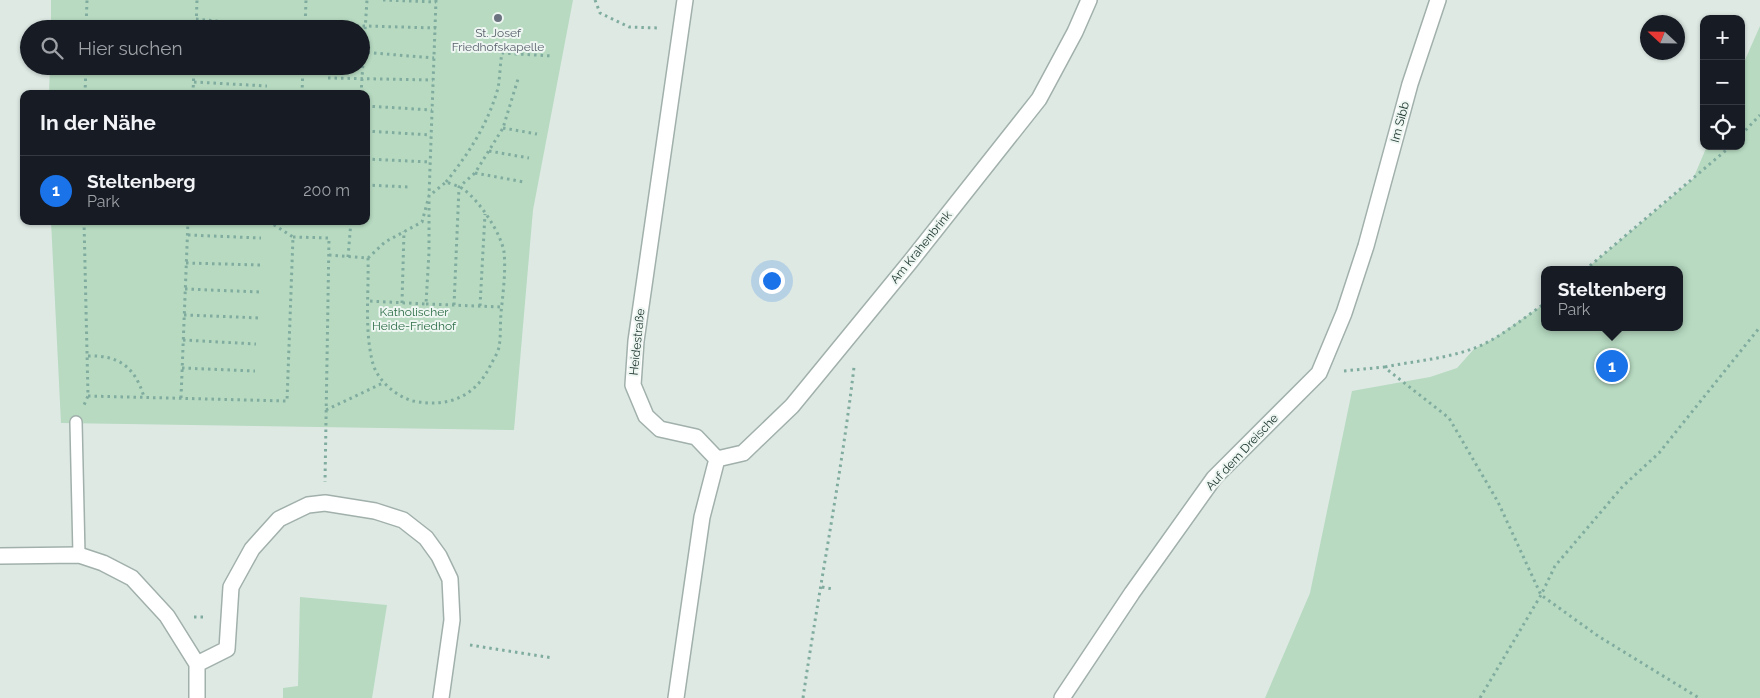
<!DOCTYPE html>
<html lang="de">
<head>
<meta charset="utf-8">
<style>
	:root { --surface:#171b24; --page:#20242c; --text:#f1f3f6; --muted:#9ea1a6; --line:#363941; --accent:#1a73e8 }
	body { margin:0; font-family:Raleway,sans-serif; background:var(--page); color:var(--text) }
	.controls { position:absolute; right:15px; top:15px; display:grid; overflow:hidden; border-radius:10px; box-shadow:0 1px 4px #0004 }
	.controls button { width:45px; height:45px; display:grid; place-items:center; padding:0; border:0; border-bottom:1px solid var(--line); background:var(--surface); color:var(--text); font:25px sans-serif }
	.compass { position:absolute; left:1640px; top:15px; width:45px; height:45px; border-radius:50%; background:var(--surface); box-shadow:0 1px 4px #0004; rotate:292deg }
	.you { position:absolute; left:771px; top:280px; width:18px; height:18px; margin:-12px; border:4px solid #fff; border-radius:50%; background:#1a73e8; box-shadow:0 0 0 8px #1a73e833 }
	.badge { display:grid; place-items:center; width:32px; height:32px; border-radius:50%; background:var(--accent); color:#fff; font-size:16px; font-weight:700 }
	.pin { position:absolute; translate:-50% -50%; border:2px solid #fff; box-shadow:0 1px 5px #0006 }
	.popup { position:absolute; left:1541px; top:266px; width:142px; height:65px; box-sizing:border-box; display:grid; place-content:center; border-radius:10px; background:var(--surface); filter:drop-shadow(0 1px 4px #0005); font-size:16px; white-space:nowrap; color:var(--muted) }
	.popup b { font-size:19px; color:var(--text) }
	.popup::after { content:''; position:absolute; left:50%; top:100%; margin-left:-10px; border:10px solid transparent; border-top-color:var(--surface) }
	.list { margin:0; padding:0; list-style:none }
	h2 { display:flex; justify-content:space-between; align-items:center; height:65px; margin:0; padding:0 20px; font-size:21px }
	h2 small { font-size:16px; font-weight:400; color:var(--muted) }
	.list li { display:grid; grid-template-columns:32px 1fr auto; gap:15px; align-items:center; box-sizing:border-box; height:70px; padding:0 20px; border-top:1px solid var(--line) }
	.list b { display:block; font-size:19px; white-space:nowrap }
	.list p { margin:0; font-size:16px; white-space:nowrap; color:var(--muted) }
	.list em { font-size:16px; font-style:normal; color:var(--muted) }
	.icon { flex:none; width:28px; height:28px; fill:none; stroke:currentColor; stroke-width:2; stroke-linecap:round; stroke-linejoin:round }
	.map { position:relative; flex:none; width:1760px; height:698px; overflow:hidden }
	.search { position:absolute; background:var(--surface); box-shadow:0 1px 4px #0004; left:20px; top:20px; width:350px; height:55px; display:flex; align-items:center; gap:12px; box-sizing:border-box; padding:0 18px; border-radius:28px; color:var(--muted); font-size:19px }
	.panel { position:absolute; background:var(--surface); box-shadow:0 1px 4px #0004; left:20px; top:90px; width:350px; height:135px; border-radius:10px }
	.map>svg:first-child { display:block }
	.green { fill:#b7dac1 }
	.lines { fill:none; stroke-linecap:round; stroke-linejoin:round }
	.service-casing { stroke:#a1b0ab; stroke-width:14 }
	.minor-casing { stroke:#a1b0ab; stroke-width:18 }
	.path { stroke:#80ac9f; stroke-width:3; stroke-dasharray:2.5 4; stroke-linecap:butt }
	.service { stroke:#fff; stroke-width:11 }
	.minor { stroke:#fff; stroke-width:15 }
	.worship-dot { fill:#6b7280; stroke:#eef6f2; stroke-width:2 }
	.labels { text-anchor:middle; stroke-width:4; stroke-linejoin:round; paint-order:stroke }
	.worship-label { font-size:12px; fill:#5b616d; stroke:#eef6f2 }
	.street-label { font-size:12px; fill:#203832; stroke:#eef6f2 }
	.park-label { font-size:12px; fill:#2c6d47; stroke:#eef6f2 }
</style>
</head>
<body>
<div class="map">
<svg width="1760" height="698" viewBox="0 0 1760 698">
	<rect width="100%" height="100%" fill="#dee9e4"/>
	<!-- green -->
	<path class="green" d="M51 0H573L533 210 514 430 61 423 51 221H366V94H49L50 66H361V29H51Z
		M1760 26V698H1265L1310 593 1352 391 1430 377 1457 368 1474 349 1493 339 1544 304V327H1680V270H1585L1693 179 1707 146H1741V69Z
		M300 597 387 605 372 698H283V688L298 686Z"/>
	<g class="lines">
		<!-- service casing -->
		<g class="service-casing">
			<path id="service" d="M76 422 79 555"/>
		</g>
		<!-- minor casing -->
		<g class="minor-casing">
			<path id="minor" d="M717 459 743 453 792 406 910 262 1039 99 1075 32 1089 0
				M0 556 79 555 103 563 132 578 167 616 197 664V698
				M197 664 227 649 231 587 252 549 279 519 308 505 325 503 375 511 403 520 426 538 439 556 450 579 452 620 441 698
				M676 698 702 517 717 459 696 437 660 429 646 416 633 385 636 341 685 0
				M1062 698 1132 593 1214 478 1319 373 1344 313 1366 246 1410 84 1438 0"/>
		</g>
		<!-- path -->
		<path class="path" d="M383 0 436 2
			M595 0 600 13 629 27 659 28
			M196 19 268 26
			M330 25 436 28
			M86 29 87 0
			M196 29 197 0
			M305 29 306 0
			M361 52 434 58
			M328 78 433 80
			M194 82 267 86
			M85 94 86 66
			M193 94 194 66
			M302 94 303 66
			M361 94 367 0
			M366 106 432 110
			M503 128 537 134
			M366 131 431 135
			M1741 135 1760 115
			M489 151 529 158
			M366 159 430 162
			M475 173 524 182
			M446 182C469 153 488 124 498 88 500 77 500 64 502 53L552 56
			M366 185 408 187
			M84 221 88 396 84 405
			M188 235 261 238
			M293 237 329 238 325 482
			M329 255 368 258C369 294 364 330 373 364 378 381 397 397 413 401 448 408 476 397 491 364 494 359 498 352 499 347 501 336 500 324 501 313 503 293 506 271 504 252 501 233 479 200 463 189 459 186 451 184 446 182L429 196V252L426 304 368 301
			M348 257 351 221
			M368 258 385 242 422 222 429 196 436 0
			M186 263 261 265
			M1585 270 1731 146
			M185 289 260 292
			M402 303 404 231
			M426 304 502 307
			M454 305 459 187 475 173 503 128 518 79
			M480 306 485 214
			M184 315 261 318
			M183 340 256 344
			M88 356C119 355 135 367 144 397
			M1385 367C1414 361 1444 359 1472 349 1498 340 1522 319 1544 304
			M182 368 255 371
			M1344 371 1384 367 1449 418 1498 502 1541 595 1598 636 1699 698
			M88 396 287 401 293 237 268 221
			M181 398 188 221
			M326 410 383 383
			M822 587 833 589
			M194 617H207
			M470 645 553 658
			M803 698C819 588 841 478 854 367
			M1480 698 1541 595 1555 566 1623 486 1659 453 1760 327"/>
		<!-- service -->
		<use href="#service" class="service"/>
		<!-- minor -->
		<use href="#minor" class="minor"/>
	</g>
	<!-- markers -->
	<circle class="worship-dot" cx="498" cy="18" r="5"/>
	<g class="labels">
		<!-- worship labels -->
		<g class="worship-label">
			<text x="498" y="37">St. Josef<tspan x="498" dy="14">Friedhofskapelle</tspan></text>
		</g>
		<!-- street labels -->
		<g class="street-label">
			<text transform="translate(1400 122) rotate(-75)" y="4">Im Sibb</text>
			<text transform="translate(921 247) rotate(-51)" y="4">Am Krahenbrink</text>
			<text transform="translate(637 342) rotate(-84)" y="4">Heidestraße</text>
			<text transform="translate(1242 452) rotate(-47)" y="4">Auf dem Dreische</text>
		</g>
		<!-- park labels -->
		<g class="park-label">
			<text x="414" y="316">Katholischer<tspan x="414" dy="14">Heide-Friedhof</tspan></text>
		</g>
	</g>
</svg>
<div class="controls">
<button>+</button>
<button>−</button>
<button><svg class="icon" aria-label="locate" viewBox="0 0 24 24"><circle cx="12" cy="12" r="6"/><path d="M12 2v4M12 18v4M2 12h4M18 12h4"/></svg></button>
</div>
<svg class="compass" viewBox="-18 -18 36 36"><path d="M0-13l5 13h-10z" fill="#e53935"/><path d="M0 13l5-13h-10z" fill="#9ea1a6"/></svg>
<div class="you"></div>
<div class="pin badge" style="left:1612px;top:366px">1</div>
<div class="popup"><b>Steltenberg</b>Park</div>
<div class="search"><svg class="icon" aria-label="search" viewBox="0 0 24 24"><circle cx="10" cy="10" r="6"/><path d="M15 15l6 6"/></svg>Hier suchen</div>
<section class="panel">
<h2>In der Nähe<small></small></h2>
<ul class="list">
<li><span class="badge">1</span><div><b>Steltenberg</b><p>Park</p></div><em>200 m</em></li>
</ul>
</section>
</div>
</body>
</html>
